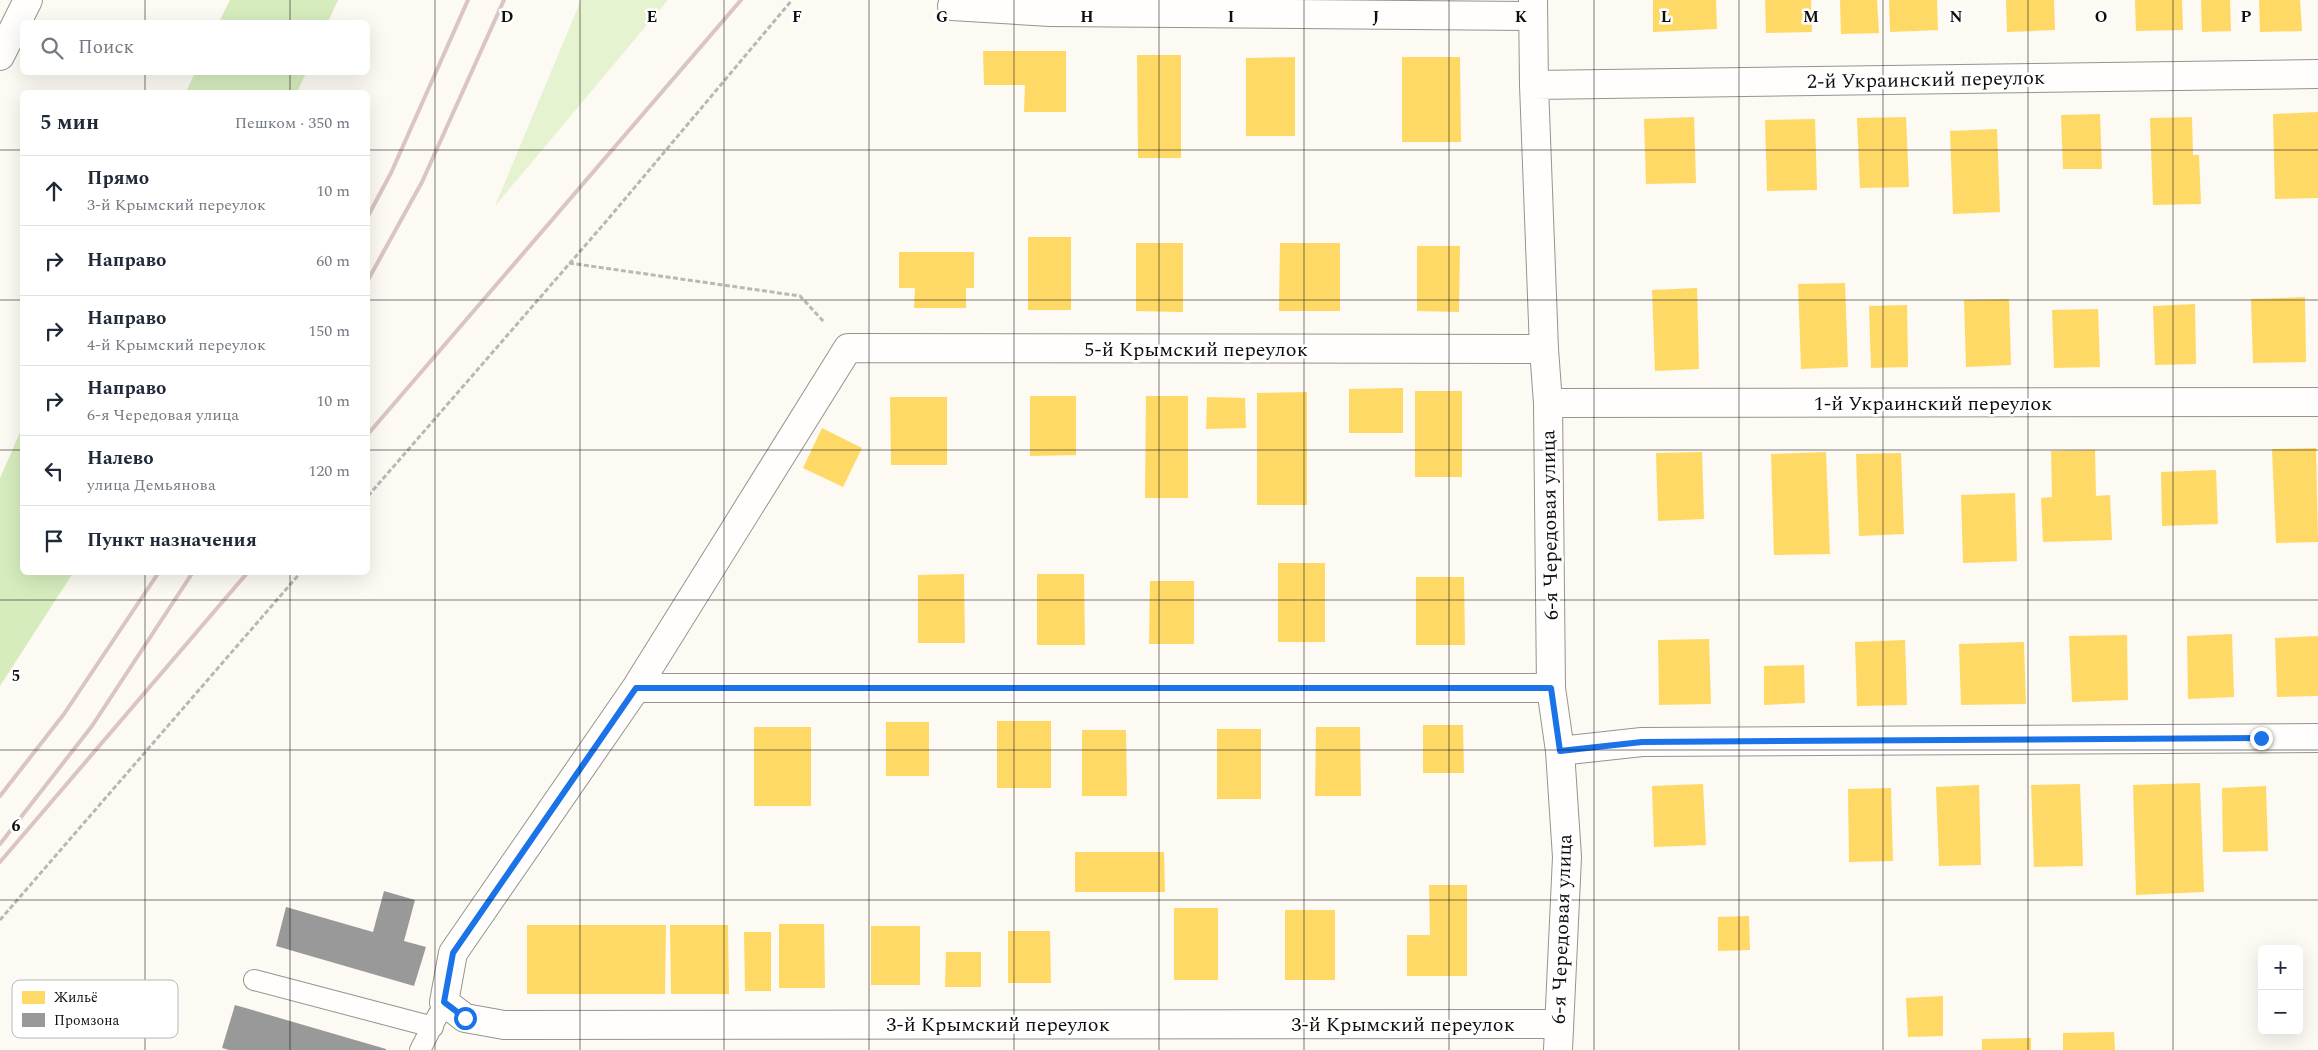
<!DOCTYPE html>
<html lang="ru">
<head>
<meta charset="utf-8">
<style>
	:root { --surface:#fff; --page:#f6f6f7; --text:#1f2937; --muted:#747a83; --line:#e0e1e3 }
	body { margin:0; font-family:Spectral,serif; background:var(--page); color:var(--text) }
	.controls { position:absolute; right:15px; bottom:15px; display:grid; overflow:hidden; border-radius:8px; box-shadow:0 5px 20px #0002 }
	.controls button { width:45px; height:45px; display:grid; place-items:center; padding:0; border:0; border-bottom:1px solid var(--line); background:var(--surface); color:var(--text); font:25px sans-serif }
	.stop { position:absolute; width:15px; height:15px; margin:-11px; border:4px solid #1a73e8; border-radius:50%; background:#fff }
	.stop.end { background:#1a73e8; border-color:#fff; box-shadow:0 1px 5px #0008 }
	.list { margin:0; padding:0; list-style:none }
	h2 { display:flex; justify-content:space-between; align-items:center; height:65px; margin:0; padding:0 20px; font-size:21px }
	h2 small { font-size:16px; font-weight:400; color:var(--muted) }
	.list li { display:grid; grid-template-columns:32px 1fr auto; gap:15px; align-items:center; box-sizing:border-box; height:70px; padding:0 20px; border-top:1px solid var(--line) }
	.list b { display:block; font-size:19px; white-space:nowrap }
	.list p { margin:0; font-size:16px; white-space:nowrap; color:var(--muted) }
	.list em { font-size:16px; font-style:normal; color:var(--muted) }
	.icon { flex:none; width:28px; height:28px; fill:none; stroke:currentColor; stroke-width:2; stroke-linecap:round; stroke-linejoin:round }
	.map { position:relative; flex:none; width:2318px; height:1050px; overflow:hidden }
	.search { position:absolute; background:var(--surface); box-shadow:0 5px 20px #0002; left:20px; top:20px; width:350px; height:55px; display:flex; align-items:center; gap:12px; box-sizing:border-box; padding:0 18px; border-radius:8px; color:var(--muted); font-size:19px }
	.panel { position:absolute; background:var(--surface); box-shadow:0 5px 20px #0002; left:20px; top:90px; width:350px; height:485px; border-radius:8px }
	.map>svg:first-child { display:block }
	.green { fill:#e5f3d0 }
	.forest { fill:#d6ecbd }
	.homes { fill:#ffd966 }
	.industry { fill:#999 }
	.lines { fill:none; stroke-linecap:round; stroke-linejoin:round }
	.service-casing { stroke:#959491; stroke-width:22 }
	.minor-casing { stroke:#959491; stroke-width:30 }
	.path { stroke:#b8b8b6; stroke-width:3; stroke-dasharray:5 2.5; stroke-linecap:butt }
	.service { stroke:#fffefd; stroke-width:20 }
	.minor { stroke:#fffefd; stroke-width:28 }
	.rail { stroke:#dac4c4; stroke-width:4 }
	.route { stroke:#1a73e8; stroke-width:6 }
	.grid { fill:none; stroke:#0e0e0e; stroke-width:1; stroke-opacity:0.55 }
	.labels { text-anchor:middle; stroke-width:5; stroke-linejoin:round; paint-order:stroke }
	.street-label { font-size:20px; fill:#0e0e0e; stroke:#fff }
	.key { fill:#fff; stroke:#b7b7b7; stroke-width:1 }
	.key-label { font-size:14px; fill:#0e0e0e }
	.grid-label { font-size:16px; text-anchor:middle; font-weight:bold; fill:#0e0e0e; stroke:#fff; stroke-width:5; stroke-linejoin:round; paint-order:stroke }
</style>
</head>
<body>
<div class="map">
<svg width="2318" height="1050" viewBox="0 0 2318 1050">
	<rect width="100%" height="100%" fill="#fcfaf2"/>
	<!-- green -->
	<path class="green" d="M581 0H668L495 206Z"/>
	<!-- forest -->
	<path class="forest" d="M230 0H338L328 22H219Z
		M195 73V72L306 73 297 92H186Z
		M22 428V572L73 573 0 686V478Z"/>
	<!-- homes -->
	<path class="homes" d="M1653 0H1716L1717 29 1653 32Z
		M1765 0H1811L1812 32 1766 33Z
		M1840 0H1877L1879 33 1841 34Z
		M1889 0H1937L1938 30 1890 32Z
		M2006 0H2054L2055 30 2007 32Z
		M2135 0H2182L2183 30 2136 31Z
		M2201 0H2230L2231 31 2202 32Z
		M2259 0H2300L2302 31 2260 32Z
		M983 51H1066V112H1024L1025 85H984Z
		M1137 55H1181V158H1138Z
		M1295 57V136H1246V58Z
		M1402 57H1460L1461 142H1402Z
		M2318 112V198L2275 199 2273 114Z
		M2100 114 2102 169H2063L2061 115Z
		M1694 117 1696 183 1646 184 1644 119Z
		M1906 117 1909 187 1860 188 1857 118Z
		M2192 117 2193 155H2199L2201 204 2153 205 2150 118Z
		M1815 119 1817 190 1767 191 1765 120Z
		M1997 129 2000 212 1953 214 1950 131Z
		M1028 237H1071V310H1028Z
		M1136 243H1183V312L1136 311Z
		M1280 243H1340V311H1279Z
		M1417 246H1460L1459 312 1417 311Z
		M899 252H974V288H966V308H914L915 288H899Z
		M1845 283 1848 367 1801 369 1798 284Z
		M1697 288 1699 369 1655 371 1652 290Z
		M2305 297 2306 362 2253 363 2251 299Z
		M2009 299 2011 365 1966 367 1964 300Z
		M2195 304 2196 364 2155 365 2153 306Z
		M1907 305 1908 367 1871 368 1869 306Z
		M2098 309 2100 367 2054 368 2052 310Z
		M1403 388V433H1349V389Z
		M1415 391H1462V477H1415Z
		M1307 392V505H1257V393Z
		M1030 396H1076V455L1030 456Z
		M1146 396H1188V498H1145Z
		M890 397H947V465H891Z
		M1207 397 1245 398 1246 428 1206 429Z
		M822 428 862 448 843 487 803 468Z
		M2316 448 2318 542 2276 543 2272 449Z
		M2095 450 2096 496 2110 495 2112 540 2043 542 2041 498 2052 497 2051 451Z
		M1702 452 1704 519 1658 521 1656 453Z
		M1826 452 1830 554 1774 555 1771 454Z
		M1901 453 1904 534 1859 536 1856 454Z
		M2216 470 2218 524 2162 526 2161 472Z
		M2015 493 2017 561 1963 563 1961 495Z
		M1278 563H1325V642H1278Z
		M964 574 965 643H918V575Z
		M1037 574H1084L1085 645H1037Z
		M1416 577H1464L1465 645H1416Z
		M1150 581H1194V644H1149Z
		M2232 634 2234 697 2188 699 2187 636Z
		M2127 635 2128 700 2072 702 2069 636Z
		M2318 636V696L2277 697 2275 638Z
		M1709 639 1711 704 1659 705 1658 640Z
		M1905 640 1907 705 1857 706 1855 642Z
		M2024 642 2026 704 1961 705 1959 644Z
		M1804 665 1805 703 1764 705V666Z
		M997 721H1051V788H997Z
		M886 722H929V776H886Z
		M1423 725H1463L1464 773H1423Z
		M754 727H811V806H754Z
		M1316 727H1360L1361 796H1315Z
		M1217 729H1261V799H1217Z
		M1082 730H1126L1127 796H1082Z
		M2200 783 2204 892 2136 895 2133 785Z
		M1703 784 1706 845 1654 847 1652 786Z
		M2080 784 2083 866 2034 867 2031 785Z
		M1979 785 1981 865 1939 866 1936 787Z
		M2266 786 2268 851 2223 852 2222 788Z
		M1891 788 1893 861 1849 862 1848 789Z
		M1075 852H1164L1165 892H1075Z
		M1429 885H1467V976H1407V935H1430Z
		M1174 908H1218V980H1174Z
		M1285 910H1335V980H1285Z
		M1749 916 1750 950 1718 951V917Z
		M779 924H824L825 988H779Z
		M527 925H666L665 994H527Z
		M670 925H728L729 994H671Z
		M871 926H920V985H871Z
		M1008 931H1050L1051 983H1008Z
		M744 932H771V991H745Z
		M946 952H981V987H945Z
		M1943 996V1036L1908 1037 1906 998Z
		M2114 1032 2115 1050H2063V1033Z
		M2031 1038V1050H1982V1039Z"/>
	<!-- industry -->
	<path class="industry" d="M384 891 415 900 404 941 426 947 414 986 276 946 286 907 373 932Z
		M235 1005 386 1049V1050H229L222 1048Z"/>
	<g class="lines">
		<!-- service casing -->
		<g class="service-casing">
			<path id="service" d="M254 980 433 1027
				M420 1050 438 1015"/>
		</g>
		<!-- minor casing -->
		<g class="minor-casing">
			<path id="minor" d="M1533 0 1534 85 1544 349 1548 403 1551 688 1560 751 1567 857 1558 1050
				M952 6 1050 12 1533 16
				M0 56 28 0
				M1534 85 2318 74
				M1544 349 848 348 636 688 453 953 444 1002 465 1018 504 1025 1558 1024
				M1548 403 2318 402
				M636 688H1551
				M1560 751 1642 742 2318 738"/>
		</g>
		<!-- path -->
		<path class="path" d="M569 263 800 296 824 322
			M368 496 609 218 792 0
			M0 920 301 572"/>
		<!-- service -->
		<use href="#service" class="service"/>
		<!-- minor -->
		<use href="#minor" class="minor"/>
		<!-- rail -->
		<path class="rail" d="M368 216 391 173 468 0
			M368 280 422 182 504 0
			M368 434 741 0
			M0 796 64 714 159 572
			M0 844 92 726 193 572
			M0 862 248 572"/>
	</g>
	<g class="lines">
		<!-- route -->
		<path class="route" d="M465 1018 444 1002 453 953 636 688H1551L1560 751 1642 742 2261 738"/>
	</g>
	<!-- grid -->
	<path class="grid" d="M145 0V22M290 0V22M435 0V1050M580 0V1050M724 0V1050M869 0V1050M1014 0V1050M1159 0V1050M1304 0V1050M1449 0V1050M1594 0V1050M1739 0V1050M1883 0V1050M2028 0V1050M2173 0V1050M145 72V92M290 72V92M0 150H22M368 150H2318M0 300H22M368 300H2318M0 450H22M368 450H2318M145 572V1050M290 572V1050M0 600H2318M0 750H2318M0 900H2318"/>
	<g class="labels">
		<!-- street labels -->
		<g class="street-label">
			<text transform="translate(1926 79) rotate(-1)" y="7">2-й Украинский переулок</text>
			<text x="1196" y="356">5-й Крымский переулок</text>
			<text x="1933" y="410">1-й Украинский переулок</text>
			<text transform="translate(1549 525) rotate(-91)" y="7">6-я Чередовая улица</text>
			<text transform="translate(1561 929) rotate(-88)" y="7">6-я Чередовая улица</text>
			<text x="998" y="1031">3-й Крымский переулок</text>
			<text x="1403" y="1031">3-й Крымский переулок</text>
		</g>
	</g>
	<!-- legend -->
	<rect x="12" y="980" width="166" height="58" rx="8" class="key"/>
	<rect x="22" y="991" width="23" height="13" fill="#ffd966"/>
	<rect x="22" y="1013" width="23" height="14" fill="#999"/>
	<g class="key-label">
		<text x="54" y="1002">Жильё</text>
		<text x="54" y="1025">Промзона</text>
	</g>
	<g class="grid-label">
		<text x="507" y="22">D</text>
		<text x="652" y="22">E</text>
		<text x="797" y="22">F</text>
		<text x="942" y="22">G</text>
		<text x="1087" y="22">H</text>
		<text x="1231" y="22">I</text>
		<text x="1376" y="22">J</text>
		<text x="1521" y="22">K</text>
		<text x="1666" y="22">L</text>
		<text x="1811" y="22">M</text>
		<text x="1956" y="22">N</text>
		<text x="2101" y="22">O</text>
		<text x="2246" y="22">P</text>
		<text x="16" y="681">5</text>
		<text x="16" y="831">6</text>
	</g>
</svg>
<div class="controls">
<button>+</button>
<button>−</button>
</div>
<div class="stop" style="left:465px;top:1018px"></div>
<div class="stop end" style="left:2261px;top:738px"></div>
<div class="search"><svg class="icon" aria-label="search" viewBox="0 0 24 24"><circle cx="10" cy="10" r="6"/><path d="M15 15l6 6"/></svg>Поиск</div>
<section class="panel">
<h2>5 мин<small>Пешком · 350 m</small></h2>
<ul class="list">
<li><svg class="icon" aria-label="ahead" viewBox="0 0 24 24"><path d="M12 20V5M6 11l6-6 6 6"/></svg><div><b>Прямо</b><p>3-й Крымский переулок</p></div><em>10 m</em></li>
<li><svg class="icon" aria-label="right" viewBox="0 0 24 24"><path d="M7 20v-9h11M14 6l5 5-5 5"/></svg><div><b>Направо</b></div><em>60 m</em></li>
<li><svg class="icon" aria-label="right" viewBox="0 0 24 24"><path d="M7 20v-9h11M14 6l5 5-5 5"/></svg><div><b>Направо</b><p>4-й Крымский переулок</p></div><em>150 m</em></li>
<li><svg class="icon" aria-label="right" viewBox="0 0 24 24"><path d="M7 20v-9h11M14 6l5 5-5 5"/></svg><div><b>Направо</b><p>6-я Чередовая улица</p></div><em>10 m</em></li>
<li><svg class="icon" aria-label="left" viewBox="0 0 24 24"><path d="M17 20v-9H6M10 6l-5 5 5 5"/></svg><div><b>Налево</b><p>улица Демьянова</p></div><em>120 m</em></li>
<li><svg class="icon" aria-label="arrive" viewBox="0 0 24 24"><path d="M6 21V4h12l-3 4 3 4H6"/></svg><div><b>Пункт назначения</b></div></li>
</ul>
</section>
</div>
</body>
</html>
